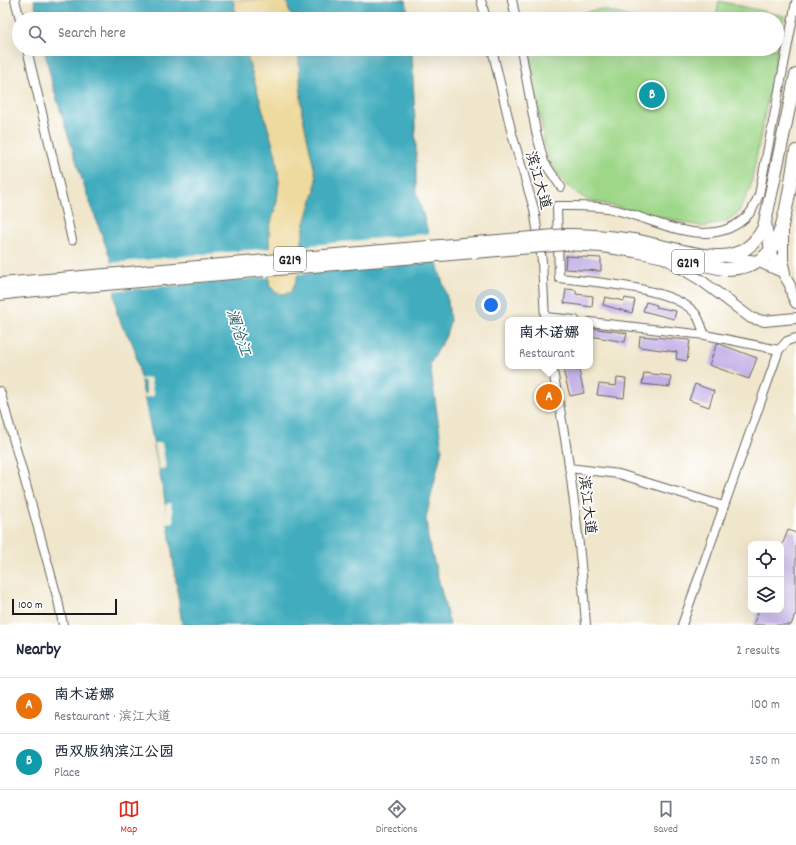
<!DOCTYPE html>
<html lang="en">
<head>
<meta charset="utf-8">
<style>
	:root { --surface:#fff; --page:#f2f2f3; --text:#1f2937; --muted:#747a83; --line:#e0e1e3; --accent:#d93025 }
	body { margin:0; font-family:Dekko,"LXGW WenKai TC",sans-serif; background:var(--page); color:var(--text) }
	.controls { position:absolute; right:12px; bottom:12px; display:grid; overflow:hidden; border-radius:8px; box-shadow:0 4px 16px #0002 }
	.controls button { width:36px; height:36px; display:grid; place-items:center; padding:0; border:0; border-bottom:1px solid var(--line); background:var(--surface); color:var(--text); font:20px sans-serif }
	.scale { position:absolute; left:12px; bottom:10px; width:105px; box-sizing:border-box; padding-left:4px; border:2px solid #1c1c1c; border-top:0; font-size:11px; line-height:14px; white-space:nowrap; color:#1c1c1c; -webkit-text-stroke:3px #fff; paint-order:stroke }
	.you { position:absolute; left:491px; top:305px; width:14px; height:14px; margin:-10px; border:3px solid #fff; border-radius:50%; background:#1a73e8; box-shadow:0 0 0 6px #1a73e833 }
	.badge { display:grid; place-items:center; width:26px; height:26px; border-radius:50%; background:var(--accent); color:#fff; font-size:13px; font-weight:700 }
	.pin { position:absolute; translate:-50% -50%; border:2px solid #fff; box-shadow:0 1px 4px #0006 }
	.popup { position:absolute; left:505px; top:317px; width:88px; height:52px; box-sizing:border-box; display:grid; place-content:center; border-radius:8px; background:var(--surface); filter:drop-shadow(0 1px 3px #0005); font-size:13px; white-space:nowrap; color:var(--muted) }
	.popup b { font-size:15px; color:var(--text) }
	.popup::after { content:''; position:absolute; left:50%; top:100%; margin-left:-8px; border:8px solid transparent; border-top-color:var(--surface) }
	.list { margin:0; padding:0; list-style:none }
	h2 { display:flex; justify-content:space-between; align-items:center; height:52px; margin:0; padding:0 16px; font-size:17px }
	h2 small { font-size:13px; font-weight:400; color:var(--muted) }
	.list li { display:grid; grid-template-columns:26px 1fr auto; gap:12px; align-items:center; box-sizing:border-box; height:56px; padding:0 16px; border-top:1px solid var(--line) }
	.list b { display:block; font-size:15px; white-space:nowrap }
	.list p { margin:0; font-size:13px; white-space:nowrap; color:var(--muted) }
	.list em { font-size:13px; font-style:normal; color:var(--muted) }
	.icon { flex:none; width:22px; height:22px; fill:none; stroke:currentColor; stroke-width:2; stroke-linecap:round; stroke-linejoin:round }
	.map { position:relative; flex:none; width:796px; height:625px; overflow:hidden }
	.search { position:absolute; background:var(--surface); box-shadow:0 4px 16px #0002; left:12px; right:12px; top:12px; height:44px; display:flex; align-items:center; gap:10px; box-sizing:border-box; padding:0 14px; border-radius:22px; color:var(--muted); font-size:15px }
	.sheet { height:164px; background:var(--surface) }
	nav { display:flex; justify-content:space-around; align-items:center; box-sizing:border-box; height:56px; border-top:1px solid var(--line); background:var(--surface); font-size:11px; color:var(--muted) }
	nav a { display:grid; justify-items:center; gap:2px }
	nav .on { color:var(--accent) }
	.map>svg:first-child { display:block }
	.green { fill:#9fd789; stroke:#5e7a52 }
	.sand { fill:#eeda9e; stroke:#857b5d }
	.water { fill:#3facbd; stroke:#2e646c }
	.pier { fill:#f0e6cc }
	.building { fill:#c3b1e7 }
	.lines { fill:none; stroke-linecap:round; stroke-linejoin:round }
	.minor-casing { stroke:#66635a; stroke-width:10 }
	.major-casing { stroke:#66635a; stroke-width:12 }
	.highway-casing { stroke:#66635a; stroke-width:14 }
	.minor { stroke:#fff; stroke-width:8 }
	.major { stroke:#fff; stroke-width:10 }
	.highway { stroke:#fff; stroke-width:12 }
	.highway-bridge-casing { stroke:#66635a; stroke-width:14; stroke-linecap:butt }
	.highway-bridge { stroke:#fff; stroke-width:12 }
	.labels { text-anchor:middle; stroke-width:3.5; stroke-linejoin:round; paint-order:stroke }
	.shield { fill:#fff; stroke:#606060; stroke-width:1 }
	.shield-label { font-size:14px; font-weight:bold; fill:#1c1c1c }
	.street-label { font-size:15px; fill:#1c1c1c; stroke:#fff }
	.water-label { font-size:16px; font-style:italic; fill:#2e646c; stroke:#fff }
</style>
</head>
<body>
<div class="map">
<svg width="796" height="625" viewBox="0 0 796 625">
	<rect width="100%" height="100%" fill="#fff"/>
	<filter id="ink" filterUnits="userSpaceOnUse"><feTurbulence type="fractalNoise" baseFrequency=".025" numOctaves="2"/><feDisplacementMap in="SourceGraphic" scale="8" xChannelSelector="R" yChannelSelector="G"/><feConvolveMatrix kernelMatrix="1 2 1 2 8 2 1 2 1" color-interpolation-filters="sRGB"/></filter>
	<filter id="wash" filterUnits="userSpaceOnUse"><feTurbulence type="fractalNoise" baseFrequency=".012" numOctaves="4" result="noise"/><feDisplacementMap in="SourceGraphic" scale="16" xChannelSelector="R" yChannelSelector="G"/><feGaussianBlur stdDeviation="0.9" result="paint"/><feColorMatrix in="noise" values="0 0 0 0 0 0 0 0 0 0 0 0 0 0 0 0 0 1.4 0 .05"/><feComposite in="paint" operator="in"/></filter>
	<g filter="url(#wash)">
		<rect width="100%" height="100%" fill="#f0e6cc"/>
		<!-- green -->
		<path class="green" d="M719 1 784 16 750 189 738 213 726 221 704 227 587 200 567 186 553 168 545 147 531 61 530 49H777V19H716Z
			M601 9 638 19H552Z"/>
		<!-- sand -->
		<path class="sand" d="M233 0H286L292 19H237Z
			M245 49H298L300 58 302 113 316 177 315 190 304 227 297 279 291 292 285 294 276 293 269 285V230L277 201 279 182 276 156Z"/>
		<!-- water -->
		<path class="water" d="M34 0H233L237 19H38Z
			M286 0H406L409 19H292Z
			M44 49H245L276 156 279 182 277 201 269 230V285L276 293 285 294 291 292 297 279 304 227 315 190 316 177 302 113 298 49H412L416 149V191L448 301 450 321 446 336 430 364 442 449 426 518 428 538 450 625H182L164 495 135 351 132 342 123 328 117 313 111 260 85 189 53 87Z"/>
		<!-- pier -->
		<path class="pier" d="M431 233 439 261 296 274 301 246Z
			M271 248 270 277 112 291 110 263Z
			M150 377 154 396 144 398 143 395 147 394 144 380 140 381V379Z
			M154 443H162L166 468 159 469Z
			M171 503 174 522 167 523 165 504Z"/>
		<g id="blocks">
			<!-- building -->
			<path class="building" d="M566 256 601 258V271L565 269Z
				M566 289 576 290V294L593 296 592 307 564 303Z
				M605 297 624 301 625 298 635 300 632 313 603 305Z
				M646 302 657 305 656 307 676 311 674 319 643 311Z
				M590 328 627 333 625 342 590 336Z
				M640 336 690 340 687 361 676 359 677 352 639 347Z
				M717 343 757 358 749 379 709 365Z
				M562 366H578L584 393 570 396Z
				M644 373 671 376 670 387 642 384Z
				M617 378 626 379 624 398 597 395 599 384 616 386Z
				M695 384 714 391 709 407 689 400Z
				M788 530 796 533V613L791 625H753L759 610H781V548Z"/>
		</g>
	</g>
	<g filter="url(#ink)">
		<use href="#blocks" fill-opacity="0" stroke="#66635a" stroke-width="1"/>
		<g class="lines">
			<!-- minor casing -->
			<g class="minor-casing">
				<path id="minor" d="M15 0 20 19
					M481 0 486 19
					M512 0 516 19
					M27 49 72 240
					M492 49 512 134 534 209 542 261 545 320
					M521 49 536 132 544 162 561 187
					M545 317 575 320
					M590 322 705 335 779 350 787 341 796 338
					M705 335C702 329 700 319 695 313 672 287 593 282 559 278L557 206C575 206 595 205 612 209 655 218 711 255 749 214 753 210 756 201 759 195L796 2
					M552 366C569 451 580 538 586 625
					M0 391 58 600 63 625
					M569 468 619 474 723 506
					M682 625 779 350"/>
			</g>
			<!-- major casing -->
			<g class="major-casing">
				<path id="major" d="M766 222 770 252 790 285 792 295 796 303
					M783 229V264L785 273
					M727 257 757 261 782 272
					M666 259 702 281 751 318 764 321 796 318"/>
			</g>
			<!-- highway casing -->
			<g class="highway-casing">
				<path id="highway" d="M566 235C588 235 611 237 633 240 657 244 708 260 730 255 746 252 757 241 764 227L796 75
					M566 244 602 246 635 251 724 269C740 269 758 265 769 252 786 233 791 177 796 151
					M0 284 13 283
					M0 294 14 292"/>
			</g>
			<!-- minor -->
			<use href="#minor" class="minor"/>
			<!-- major -->
			<use href="#major" class="major"/>
			<!-- highway -->
			<use href="#highway" class="highway"/>
			<!-- highway-bridge casing -->
			<g class="highway-bridge-casing">
				<path id="highway-bridge" d="M13 283 566 235
					M14 292 566 244"/>
			</g>
			<!-- highway-bridge -->
			<use href="#highway-bridge" class="highway-bridge"/>
		</g>
	</g>
	<g class="labels">
		<!-- shield labels -->
		<g class="shield">
			<rect x="274" y="247" width="32" height="24" rx="3"/>
			<rect x="672" y="250" width="32" height="24" rx="3"/>
		</g>
		<g class="shield-label">
			<text x="290" y="264">G219</text>
			<text x="688" y="267">G219</text>
		</g>
		<!-- street labels -->
		<g class="street-label">
			<text transform="translate(539 180) rotate(74)" y="5">滨江大道</text>
			<text transform="translate(588 505) rotate(83)" y="5">滨江大道</text>
		</g>
		<!-- water labels -->
		<g class="water-label">
			<text transform="translate(240 332) rotate(72)" y="6">澜沧江</text>
		</g>
	</g>
</svg>
<div class="controls">
<button><svg class="icon" aria-label="locate" viewBox="0 0 24 24"><circle cx="12" cy="12" r="6"/><path d="M12 2v4M12 18v4M2 12h4M18 12h4"/></svg></button>
<button><svg class="icon" aria-label="layers" viewBox="0 0 24 24"><path d="M12 4l9 5-9 5-9-5zM3 14l9 5 9-5"/></svg></button>
</div>
<div class="scale">100 m</div>
<div class="you"></div>
<div class="pin badge" style="left:549px;top:397px;background:#e8710a">A</div>
<div class="popup"><b>南木诺娜</b>Restaurant</div>
<div class="pin badge" style="left:652px;top:95px;background:#0f9aa8">B</div>
<div class="search"><svg class="icon" aria-label="search" viewBox="0 0 24 24"><circle cx="10" cy="10" r="6"/><path d="M15 15l6 6"/></svg>Search here</div>
</div>
<section class="sheet">
<h2>Nearby<small>2 results</small></h2>
<ul class="list">
<li><span class="badge" style="background:#e8710a">A</span><div><b>南木诺娜</b><p>Restaurant · 滨江大道</p></div><em>100 m</em></li>
<li><span class="badge" style="background:#0f9aa8">B</span><div><b>西双版纳滨江公园</b><p>Place</p></div><em>250 m</em></li>
</ul>
</section>
<nav>
<a class="on"><svg class="icon" aria-label="map" viewBox="0 0 24 24"><path d="M3 6l6-2 6 2 6-2v14l-6 2-6-2-6 2zM9 4v14M15 6v14"/></svg>Map</a>
<a><svg class="icon" aria-label="directions" viewBox="0 0 24 24"><path d="M12 3l9 9-9 9-9-9zM9 14v-3h6M13 9l2 2-2 2"/></svg>Directions</a>
<a><svg class="icon" aria-label="saved" viewBox="0 0 24 24"><path d="M7 4h10v16l-5-4-5 4z"/></svg>Saved</a>
</nav>
</body>
</html>
